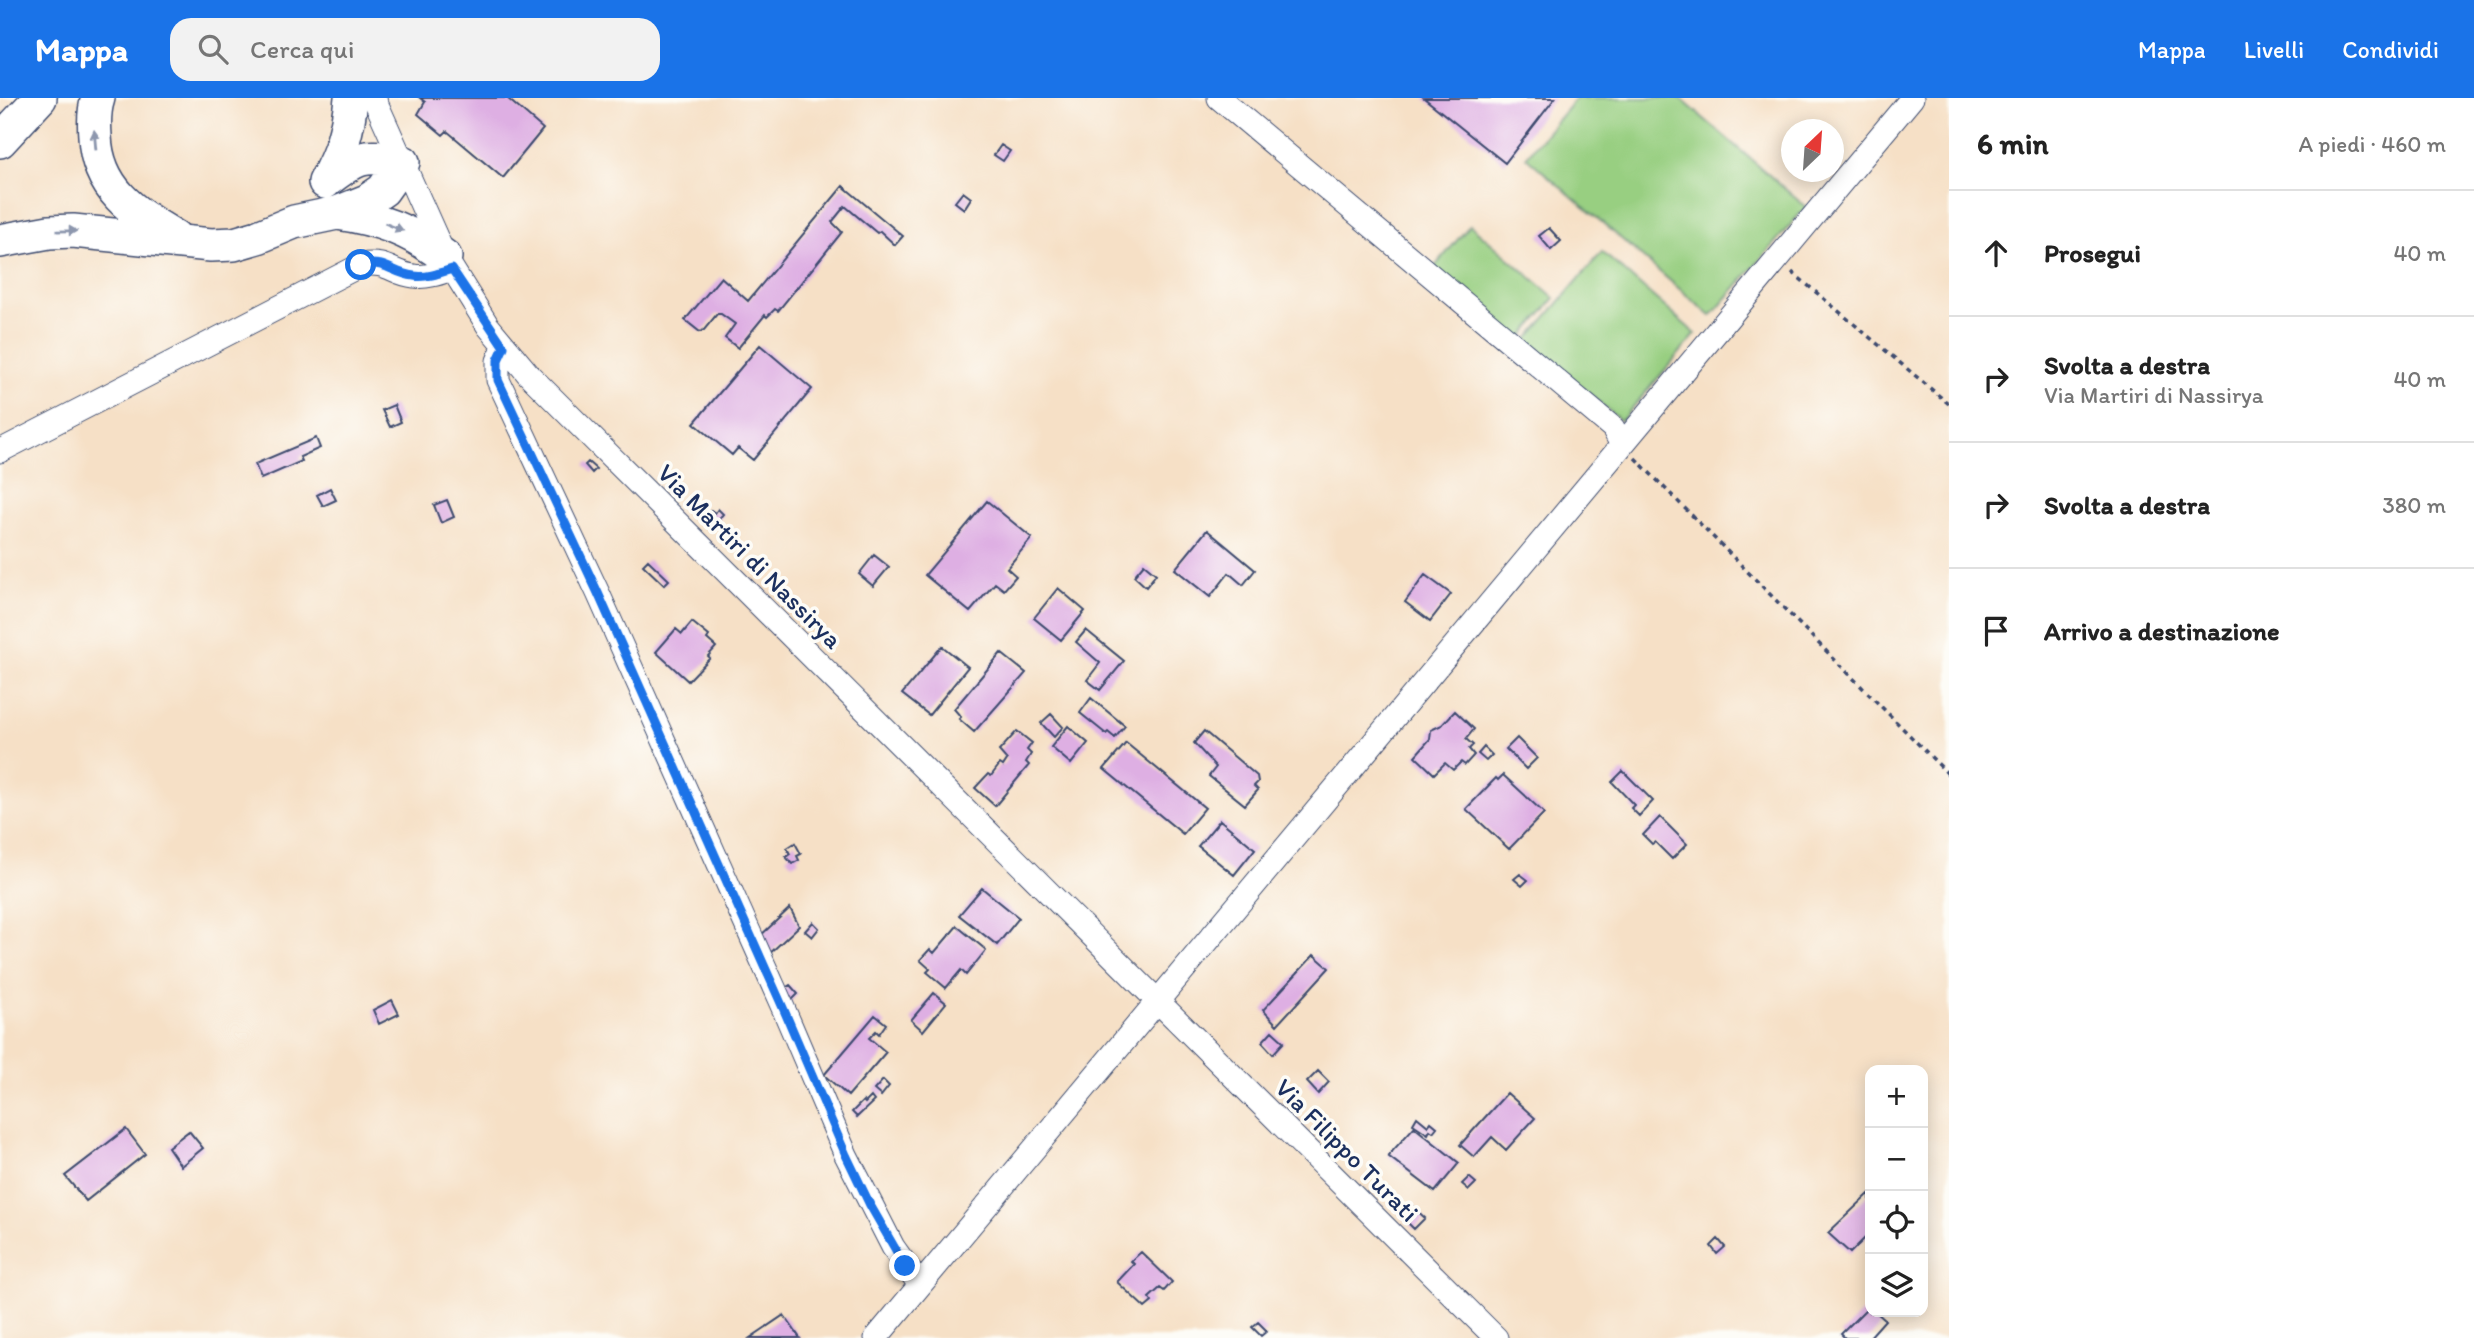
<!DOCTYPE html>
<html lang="it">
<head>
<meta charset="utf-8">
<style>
	:root { --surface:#fff; --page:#f2f2f2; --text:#222; --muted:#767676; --line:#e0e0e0; --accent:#1a73e8 }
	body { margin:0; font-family:Itim,sans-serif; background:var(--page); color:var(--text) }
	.controls { position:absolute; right:21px; bottom:21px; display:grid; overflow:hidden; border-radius:14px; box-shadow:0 4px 18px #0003 }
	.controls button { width:63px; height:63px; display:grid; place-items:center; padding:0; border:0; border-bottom:2px solid var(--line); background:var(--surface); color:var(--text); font:35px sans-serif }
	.compass { position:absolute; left:1781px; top:21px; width:63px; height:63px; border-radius:50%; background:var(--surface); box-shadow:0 4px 18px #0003; rotate:25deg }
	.stop { position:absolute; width:21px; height:21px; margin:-16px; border:5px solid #1a73e8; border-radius:50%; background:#fff }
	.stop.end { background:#1a73e8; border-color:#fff; box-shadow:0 2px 7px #0008 }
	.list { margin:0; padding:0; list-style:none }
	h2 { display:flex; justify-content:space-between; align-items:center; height:91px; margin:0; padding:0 28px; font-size:30px }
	h2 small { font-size:23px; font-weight:400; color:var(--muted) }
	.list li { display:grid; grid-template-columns:46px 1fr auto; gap:21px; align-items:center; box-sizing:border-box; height:126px; padding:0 28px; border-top:2px solid var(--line) }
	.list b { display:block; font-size:26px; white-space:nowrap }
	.list p { margin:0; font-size:23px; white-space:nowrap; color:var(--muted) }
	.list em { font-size:23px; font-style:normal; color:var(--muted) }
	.icon { flex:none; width:38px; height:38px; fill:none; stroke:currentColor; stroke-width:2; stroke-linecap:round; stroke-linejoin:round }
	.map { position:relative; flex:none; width:1949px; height:1240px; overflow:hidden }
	header { display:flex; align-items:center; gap:42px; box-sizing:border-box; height:98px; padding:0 35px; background:var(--accent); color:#fff }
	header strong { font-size:33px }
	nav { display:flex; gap:38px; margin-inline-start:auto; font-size:24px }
	.search { width:490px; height:63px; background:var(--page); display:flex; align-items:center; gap:18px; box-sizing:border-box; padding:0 24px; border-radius:21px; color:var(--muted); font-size:26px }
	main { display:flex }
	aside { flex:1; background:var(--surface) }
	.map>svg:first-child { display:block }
	.green { fill:#98cf81; stroke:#5a7f70; stroke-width:2 }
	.building { fill:#deafe3 }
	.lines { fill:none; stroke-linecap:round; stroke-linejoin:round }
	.minor-casing { stroke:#3c4a6e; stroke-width:25 }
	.highway-casing { stroke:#3c4a6e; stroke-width:36 }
	.path { stroke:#3c4a6e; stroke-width:3.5; stroke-dasharray:5 5; stroke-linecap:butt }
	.minor { stroke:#fff; stroke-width:23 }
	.highway { stroke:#fff; stroke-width:33 }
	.oneway { fill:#8d97ae }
	.route { stroke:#1a73e8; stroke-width:9 }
	.labels { text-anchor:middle; stroke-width:7; stroke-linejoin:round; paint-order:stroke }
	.street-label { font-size:26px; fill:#1b2f5e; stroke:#fdfcf7 }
</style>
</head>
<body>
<header>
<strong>Mappa</strong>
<div class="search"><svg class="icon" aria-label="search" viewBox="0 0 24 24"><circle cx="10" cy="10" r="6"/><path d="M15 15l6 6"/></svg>Cerca qui</div>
<nav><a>Mappa</a><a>Livelli</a><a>Condividi</a></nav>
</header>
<main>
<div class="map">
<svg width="1949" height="1240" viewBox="0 0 1949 1240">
	<rect width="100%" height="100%" fill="#fdfcf7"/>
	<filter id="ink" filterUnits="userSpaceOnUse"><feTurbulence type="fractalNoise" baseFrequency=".0143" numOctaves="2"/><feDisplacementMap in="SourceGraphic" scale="14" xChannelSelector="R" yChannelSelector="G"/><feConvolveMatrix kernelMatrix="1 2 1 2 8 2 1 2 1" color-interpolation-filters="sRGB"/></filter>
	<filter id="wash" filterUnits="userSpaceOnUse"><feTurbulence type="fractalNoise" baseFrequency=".00686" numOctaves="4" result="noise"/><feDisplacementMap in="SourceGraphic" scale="28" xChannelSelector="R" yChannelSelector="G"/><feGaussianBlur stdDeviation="1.57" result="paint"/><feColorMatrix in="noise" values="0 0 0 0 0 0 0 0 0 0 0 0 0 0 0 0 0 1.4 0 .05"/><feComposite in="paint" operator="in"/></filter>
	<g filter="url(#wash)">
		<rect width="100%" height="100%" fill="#f6e0c6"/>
		<!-- green -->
		<path class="green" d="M1576 0H1680L1806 109 1711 218 1526 59Z
			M1470 127 1555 200 1517 245 1432 172Z
			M1602 154 1696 236 1621 323 1527 242Z"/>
		<g id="blocks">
			<!-- building -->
			<path class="building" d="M420 0H507L543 31 503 80 447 33 443 37 418 16 425 4Z
				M1424 0H1555L1505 65Z
				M1001 47 1010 53 1003 63 994 57Z
				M843 88 903 138 895 147 880 133 877 135 845 108 832 124 842 134 778 213 775 211 767 219 765 217 738 250 725 240 735 226 721 216H717L704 232 700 234 685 222 721 179 748 203Z
				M963 94 971 100 964 111 955 104Z
				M1549 130 1561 143 1551 152 1539 138Z
				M760 247 812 291 753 362 738 350 732 357 694 325Z
				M394 307 401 324 390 329 382 312Z
				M316 340 320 350 300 359 302 363 261 381 255 366Z
				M588 364 596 371 592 375 585 367Z
				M330 390 336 402 323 408 317 397Z
				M447 402 454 419 441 425 434 407Z
				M987 403 1032 440 1007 470 1016 478 1004 492 995 485 970 514 925 477Z
				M718 411 723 416 713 428 704 420 711 412 715 415Z
				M1207 432 1255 472 1243 487 1229 475 1210 499 1175 471Z
				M874 457 889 469 873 488 859 476Z
				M648 462 669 482 664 487 643 467Z
				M1144 466 1156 476 1146 489 1134 478Z
				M1425 477 1451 496 1430 523 1405 504Z
				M1058 490 1085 513 1061 542 1034 520Z
				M692 524 709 538 707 541 716 549 708 558 710 560 688 583 656 554 676 531 682 536Z
				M1086 532 1124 563 1100 592 1087 582 1100 565 1076 544Z
				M942 548 968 569 929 617 902 596Z
				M1001 555 1026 575 974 634 959 621 961 619 954 611Z
				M1091 600 1125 628 1115 640 1108 634 1106 636 1080 615Z
				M1455 613 1474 631 1466 641 1473 647 1469 651 1474 657 1465 667 1461 664 1453 672 1445 665 1434 676 1415 658 1430 641 1431 632 1442 627Z
				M1051 616 1063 629 1054 639 1041 625Z
				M1068 628 1088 645 1071 666 1051 649Z
				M1017 633 1032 645 1027 652 1031 656 1026 664 1029 667 995 708 975 690 988 676 991 678 1000 666 1003 668 1007 662 999 653Z
				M1204 633 1257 678 1258 684 1254 688 1258 692 1245 707 1209 678 1216 669 1194 645Z
				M1517 640 1537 660 1526 671 1506 651Z
				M1126 645 1205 710 1183 736 1104 671Z
				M1484 649 1492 657 1486 663 1478 656Z
				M1623 673 1653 703 1639 718 1631 710 1634 707 1612 684Z
				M1503 677 1544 715 1509 751 1466 711 1496 680 1498 682Z
				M1660 719 1687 746 1672 761 1655 744 1652 746 1643 737Z
				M1220 722 1255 751 1234 777 1198 748Z
				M795 745 801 756 797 758 799 762 792 766 786 759 790 756 787 750Z
				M1520 776 1528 782 1522 788 1514 781Z
				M982 790 1019 820 997 847 959 817Z
				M790 810 799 828 766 859 758 840Z
				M813 824 819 830 812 839 805 833Z
				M957 828 986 852 966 877 961 872 946 890 927 874 930 871 920 862 930 851 934 855Z
				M1314 857 1329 870 1277 927 1263 912Z
				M790 887 798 896 786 908 779 894Z
				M934 895 946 905 923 933 911 922Z
				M392 902 399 916 379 926 373 912Z
				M875 917 886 926 879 936 876 933 869 940 886 954 848 998 824 977Z
				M1272 933 1284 944 1273 956 1262 944Z
				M1318 973 1329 984 1318 996 1307 984Z
				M883 982 889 988 881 998 874 992Z
				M1507 995 1535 1020 1506 1052 1492 1039 1474 1059 1460 1047Z
				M871 999 874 1003 857 1019 852 1014 863 1003 865 1005Z
				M1417 1019 1428 1028 1431 1024 1437 1029 1433 1034 1430 1032 1428 1036 1413 1026Z
				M1414 1029 1459 1065 1435 1094 1388 1058Z
				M126 1031 145 1056 86 1103 65 1078Z
				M189 1033 203 1050 181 1068 168 1049Z
				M1469 1079 1476 1085 1469 1092 1462 1086Z
				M1870 1095V1135L1850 1155 1828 1135Z
				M1412 1108 1425 1120 1414 1131 1401 1118Z
				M1718 1141 1725 1149 1717 1156 1711 1148Z
				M1141 1154 1172 1184 1164 1193 1160 1190 1149 1200 1152 1204 1145 1210 1117 1184 1134 1166 1131 1163Z
				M1870 1207V1214H1876L1885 1222 1869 1240H1845L1841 1236Z
				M784 1217 800 1240H750Z
				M1258 1224 1267 1233 1261 1238 1252 1229Z"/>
		</g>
	</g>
	<g filter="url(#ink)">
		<use href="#blocks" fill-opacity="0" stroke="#3c4a6e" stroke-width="2"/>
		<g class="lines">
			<!-- minor casing -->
			<g class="minor-casing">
				<path id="minor" d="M374 0 445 159 488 228 529 277 1496 1240
					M1219 0 1613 330 1622 347
					M504 249 498 263V282L598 495 784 912 846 1057 893 1149 920 1187
					M0 353 361 167C388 162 392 176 414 178 427 180 440 175 452 171
					M876 1240 1912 0"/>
			</g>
			<!-- highway casing -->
			<g class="highway-casing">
				<path id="highway" d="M98 0C94 12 94 25 95 38 97 91 133 114 175 139
					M0 43 40 0
					M325 84C341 55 348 33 351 0
					M337 115C379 121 412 133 445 159
					M0 143 49 134 73 133 211 147 234 146 258 139 294 124 337 115 367 103 383 92 403 64C364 55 357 59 326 83"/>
			</g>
			<!-- path -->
			<path class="path" d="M1792 174 1949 306
				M1635 360 1949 677"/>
			<!-- minor -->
			<use href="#minor" class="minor"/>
			<!-- highway -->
			<use href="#highway" class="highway"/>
		</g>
		<!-- one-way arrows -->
		<defs><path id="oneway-solid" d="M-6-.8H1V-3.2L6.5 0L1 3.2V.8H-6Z" transform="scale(1.75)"/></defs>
		<g class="oneway">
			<use href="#oneway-solid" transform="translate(95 42) rotate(-95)"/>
			<use href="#oneway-solid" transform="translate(394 129) rotate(22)"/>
			<use href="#oneway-solid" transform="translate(67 133) rotate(-1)"/>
		</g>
	</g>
	<g class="lines" filter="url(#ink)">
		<!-- route -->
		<path class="route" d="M361 167C388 162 392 176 414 178 427 180 440 175 452 171L504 249 498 262V282L598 495 784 912 846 1057 870 1107 905 1168"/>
	</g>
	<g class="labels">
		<!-- street labels -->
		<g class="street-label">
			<text transform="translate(750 458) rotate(45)" y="9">Via Martiri di Nassirya</text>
			<text transform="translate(1347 1052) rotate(45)" y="9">Via Filippo Turati</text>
		</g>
	</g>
</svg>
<div class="controls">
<button>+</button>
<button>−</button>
<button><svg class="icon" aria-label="locate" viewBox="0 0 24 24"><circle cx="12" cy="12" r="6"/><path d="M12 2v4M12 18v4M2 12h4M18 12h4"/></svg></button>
<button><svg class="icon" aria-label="layers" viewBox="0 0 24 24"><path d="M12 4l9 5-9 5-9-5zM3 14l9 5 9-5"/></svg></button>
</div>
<svg class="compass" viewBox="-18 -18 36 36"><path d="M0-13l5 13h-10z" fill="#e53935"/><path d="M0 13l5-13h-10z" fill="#767676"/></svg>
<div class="stop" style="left:361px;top:167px"></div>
<div class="stop end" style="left:905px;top:1168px"></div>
</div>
<aside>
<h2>6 min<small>A piedi · 460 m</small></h2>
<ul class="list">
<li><svg class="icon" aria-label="ahead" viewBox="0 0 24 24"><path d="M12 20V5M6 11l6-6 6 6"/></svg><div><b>Prosegui</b></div><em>40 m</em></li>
<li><svg class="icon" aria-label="right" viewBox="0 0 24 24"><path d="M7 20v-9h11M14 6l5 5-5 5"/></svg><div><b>Svolta a destra</b><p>Via Martiri di Nassirya</p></div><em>40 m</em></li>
<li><svg class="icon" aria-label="right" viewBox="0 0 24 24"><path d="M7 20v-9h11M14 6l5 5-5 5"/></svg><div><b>Svolta a destra</b></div><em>380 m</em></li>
<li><svg class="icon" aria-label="arrive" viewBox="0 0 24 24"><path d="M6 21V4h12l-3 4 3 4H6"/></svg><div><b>Arrivo a destinazione</b></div></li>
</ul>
</aside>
</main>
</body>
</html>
